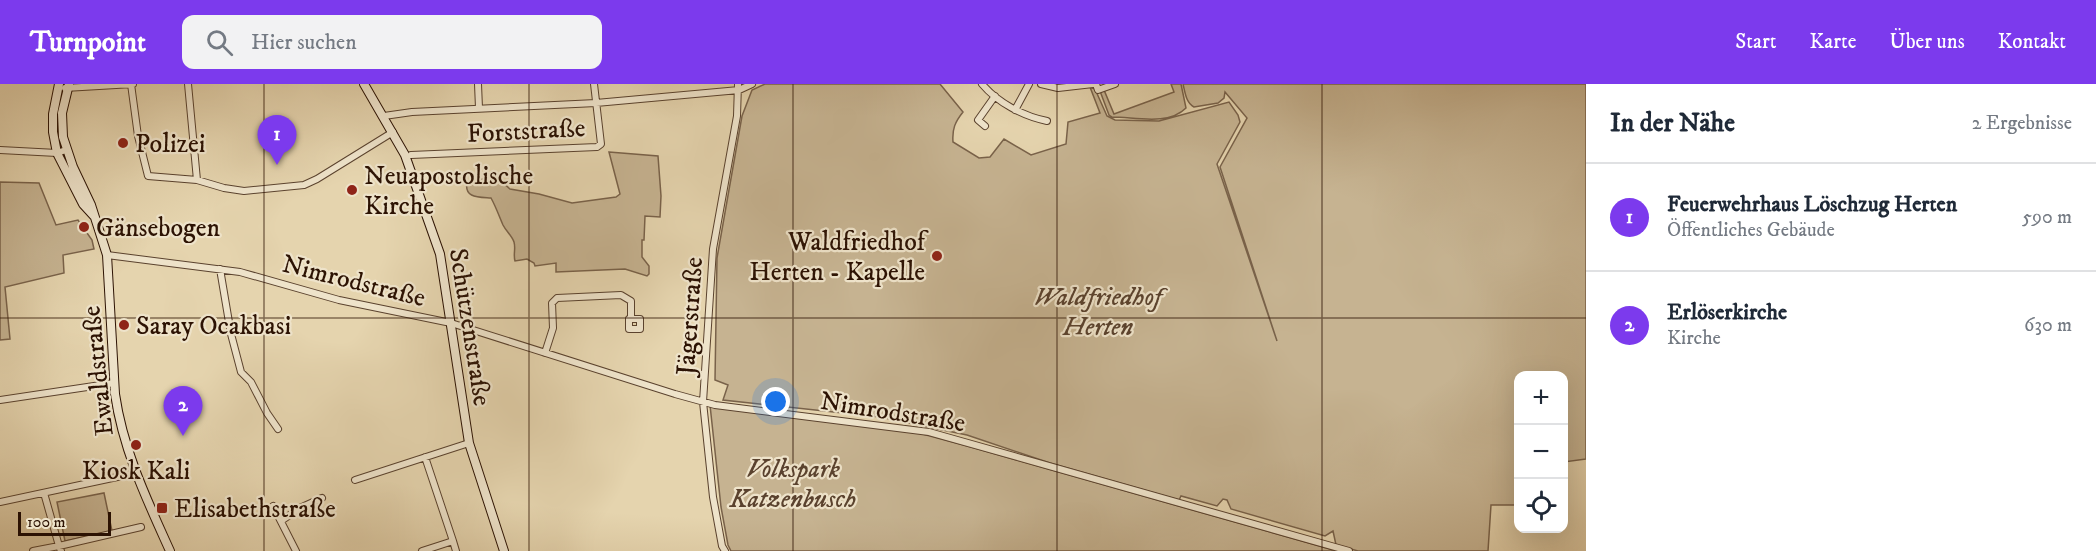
<!DOCTYPE html>
<html lang="de">
<head>
<meta charset="utf-8">
<style>
	:root { --surface:#fff; --page:#f2f2f3; --text:#1f2937; --muted:#747a83; --line:#e0e1e3; --accent:#7c3aed }
	body { margin:0; font-family:"IM FELL DW Pica",serif; background:var(--page); color:var(--text) }
	.controls { position:absolute; right:18px; bottom:18px; display:grid; overflow:hidden; border-radius:12px; box-shadow:0 6px 24px #0002 }
	.controls button { width:54px; height:54px; display:grid; place-items:center; padding:0; border:0; border-bottom:2px solid var(--line); background:var(--surface); color:var(--text); font:30px sans-serif }
	.scale { position:absolute; left:18px; bottom:15px; width:93px; box-sizing:border-box; padding-left:6px; border:3px solid #2c1203; border-top:0; font-size:16px; line-height:21px; white-space:nowrap; color:#2c1203; -webkit-text-stroke:4px #eee3ca; paint-order:stroke }
	.you { position:absolute; left:776px; top:318px; width:21px; height:21px; margin:-15px; border:4px solid #fff; border-radius:50%; background:#1a73e8; box-shadow:0 0 0 9px #1a73e833 }
	.badge { display:grid; place-items:center; width:39px; height:39px; border-radius:50%; background:var(--accent); color:#fff; font-size:20px; font-weight:700 }
	.pin { position:absolute; translate:-50% -50px; filter:drop-shadow(0 2px 3px #0008) }
	.pin::after { content:''; position:absolute; top:32px; width:21px; height:18px; background:inherit; clip-path:polygon(0 0,100% 0,50% 100%) }
	.list { margin:0; padding:0; list-style:none }
	h2 { display:flex; justify-content:space-between; align-items:center; height:78px; margin:0; padding:0 24px; font-size:26px }
	h2 small { font-size:20px; font-weight:400; color:var(--muted) }
	.list li { display:grid; grid-template-columns:39px 1fr auto; gap:18px; align-items:center; box-sizing:border-box; height:108px; padding:0 24px; border-top:2px solid var(--line) }
	.list b { display:block; font-size:22px; white-space:nowrap }
	.list p { margin:0; font-size:20px; white-space:nowrap; color:var(--muted) }
	.list em { font-size:20px; font-style:normal; color:var(--muted) }
	.icon { flex:none; width:33px; height:33px; fill:none; stroke:currentColor; stroke-width:2; stroke-linecap:round; stroke-linejoin:round }
	.map { position:relative; flex:none; width:1586px; height:467px; overflow:hidden }
	header { display:flex; align-items:center; gap:36px; box-sizing:border-box; height:84px; padding:0 30px; background:var(--accent); color:#fff }
	header strong { font-size:28px }
	nav { display:flex; gap:33px; margin-inline-start:auto; font-size:21px }
	.search { width:420px; height:54px; background:var(--page); display:flex; align-items:center; gap:15px; box-sizing:border-box; padding:0 21px; border-radius:12px; color:var(--muted); font-size:22px }
	main { display:flex }
	aside { flex:1; background:var(--surface) }
	.map>svg:first-child { display:block }
	.green { fill:#c6b391; stroke:#79624a; stroke-width:1.5 }
	.lines { fill:none; stroke-linecap:round; stroke-linejoin:round }
	.street-casing { stroke:#5a422e; stroke-width:8 }
	.secondary-casing { stroke:#2c1203; stroke-width:10 }
	.street { stroke:#eee3ca; stroke-width:6 }
	.secondary { stroke:#eee3ca; stroke-width:8 }
	.grid { fill:none; stroke:#2c1203; stroke-width:1.5; stroke-opacity:0.55 }
	.poi-dot { fill:#8f2418; stroke:#eee3ca; stroke-width:2 }
	.labels { text-anchor:middle; stroke-width:4.5; stroke-linejoin:round; paint-order:stroke }
	.street-label { font-size:26px; fill:#2c1203; stroke:#eee3ca }
	.poi-label { font-size:26px; fill:#2c1203; stroke:#eee3ca; text-anchor:start }
	.park-label { font-size:26px; font-style:italic; fill:#5a422e; stroke:#eee3ca }
</style>
</head>
<body>
<header>
<strong>Turnpoint</strong>
<div class="search"><svg class="icon" aria-label="search" viewBox="0 0 24 24"><circle cx="10" cy="10" r="6"/><path d="M15 15l6 6"/></svg>Hier suchen</div>
<nav><a>Start</a><a>Karte</a><a>Über uns</a><a>Kontakt</a></nav>
</header>
<main>
<div class="map">
<svg width="1586" height="467" viewBox="0 0 1586 467">
	<rect width="100%" height="100%" fill="#e5d4ae"/>
	<filter id="stains"><feTurbulence type="fractalNoise" baseFrequency=".00333" numOctaves="4"/><feColorMatrix values="0 0 0 0 .2 0 0 0 0 .09 0 0 0 0 .02 0 0 0 .5 -.17"/></filter>
	<radialGradient id="worn" r=".72"><stop offset=".6" stop-color="#630" stop-opacity="0"/><stop offset="1" stop-color="#630" stop-opacity=".3"/></radialGradient>
	<!-- green -->
	<path class="green" d="M765 0H940L963 28C955 38 952 45 953 58L979 74 990 73 1004 55 1031 71 1066 60 1068 38 1100 29 1090 3 1095 5 1107 32 1115 36 1159 37 1229 18 1238 31 1240 38 1217 80 1277 257 1220 83 1247 34 1225 8 1224 14 1218 19 1194 23C1186 19 1185 8 1183 0H1586V375L1564 378V292H1518V421H1491L1488 467H1358L1336 461 1333 447 1325 452 1231 425 1227 416 1223 415 1217 422 1181 412 1179 416 1050 379 967 351 880 333 723 316 728 301 715 296 717 174 742 32 752 6Z
		M1171 0H1181L1186 24C1168 42 1135 33 1112 33L1109 31 1100 7 1104 6 1114 30 1174 8Z
		M609 68 658 72 661 112 660 133 645 132 644 156H642V173L649 182V190L647 192 625 185 556 188V179L535 182 534 179 527 175 515 177C513 170 516 165 514 158 512 152 506 147 503 141 499 132 496 123 491 114 478 113 464 114 467 98L487 94 495 95 501 97 510 105 539 110 572 119 616 113 620 110Z
		M0 98 39 99 56 141 78 136 92 156 94 165 63 171 64 189 5 203 10 255 0 256Z
		M710 321 893 342 978 365 1337 467H731L728 461 721 423Z
		M104 409 112 447 65 457 57 418Z"/>
	<g class="lines">
		<!-- street casing -->
		<g class="street-casing">
			<path id="street" d="M131 0 138 52 148 92 197 96 224 104 244 107 304 101 317 95 393 48
				M188 0 197 96
				M478 0 479 24
				M982 0C998 19 1023 32 1047 37
				M1041 0 1058 4 1093 0
				M1096 0 1098 6 1115 0
				M65 4 133 0
				M1015 26 1029 0
				M384 32 412 28 596 19 739 6 752 0
				M985 42 978 36 995 12
				M0 66 57 69 66 66
				M411 71 597 63 601 60 594 0
				M107 171 240 188 339 216 451 239 675 310 715 321 929 348 1349 467
				M220 185 231 250 241 288 251 298 267 329 278 345
				M545 269 553 244 552 219 557 214 621 211 631 217V235H629V245H640V235H631
				M0 316 114 299
				M355 396 469 359
				M0 418 136 389
				M273 422 296 467
				M281 437 300 424 322 414
				M453 457 456 467
				M33 467 59 462 44 409
				M61 467 59 462 141 443
				M422 467 453 457 425 373
				M725 467 722 462 713 413 703 318 713 165 737 32 738 0"/>
		</g>
		<!-- secondary casing -->
		<g class="secondary-casing">
			<path id="secondary" d="M59 0 53 30V48L57 69 83 120 94 132
				M69 0 62 29 63 53 73 83 91 121 107 171 115 310C123 366 147 416 170 467
				M364 0 405 71 440 170 469 359 504 467"/>
		</g>
		<!-- street -->
		<use href="#street" class="street"/>
		<!-- secondary -->
		<use href="#secondary" class="secondary"/>
	</g>
	<!-- grid -->
	<path class="grid" d="M264 0V467M529 0V467M793 0V467M1057 0V467M1322 0V467M0 234H1586"/>
	<!-- markers -->
	<g class="poi-dot">
		<circle cx="123" cy="59" r="6"/>
		<circle cx="352" cy="106" r="6"/>
		<circle cx="84" cy="143" r="6"/>
		<circle cx="937" cy="172" r="6"/>
		<circle cx="124" cy="241" r="6"/>
		<circle cx="136" cy="361" r="6"/>
		<rect x="156" y="418" width="12" height="12" rx="3"/>
	</g>
	<g class="labels">
		<!-- street labels -->
		<g class="street-label">
			<text transform="translate(526 46) rotate(-3)" y="9">Forststraße</text>
			<text transform="translate(354 196) rotate(14)" y="9">Nimrodstraße</text>
			<text transform="translate(689 232) rotate(-86)" y="9">Jägerstraße</text>
			<text transform="translate(471 243) rotate(81)" y="9">Schützenstraße</text>
			<text transform="translate(97 287) rotate(-96)" y="9">Ewaldstraße</text>
			<text transform="translate(893 327) rotate(9)" y="9">Nimrodstraße</text>
		</g>
		<!-- poi labels -->
		<g class="poi-label">
			<text x="135" y="68">Polizei</text>
			<text x="364" y="100">Neuapostolische<tspan x="364" dy="30">Kirche</tspan></text>
			<text x="96" y="152">Gänsebogen</text>
			<text x="925" y="166" text-anchor="end">Waldfriedhof<tspan x="925" dy="30">Herten - Kapelle</tspan></text>
			<text x="136" y="250">Saray Ocakbasi</text>
			<text x="136" y="395" text-anchor="middle">Kiosk Kali</text>
			<text x="174" y="433">Elisabethstraße</text>
		</g>
		<!-- park labels -->
		<g class="park-label">
			<text x="1098" y="221">Waldfriedhof<tspan x="1098" dy="30">Herten</tspan></text>
			<text x="793" y="393">Volkspark<tspan x="793" dy="30">Katzenbusch</tspan></text>
		</g>
	</g>
	<rect width="100%" height="100%" filter="url(#stains)"/>
	<rect width="100%" height="100%" fill="url(#worn)"/>
</svg>
<div class="controls">
<button>+</button>
<button>−</button>
<button><svg class="icon" aria-label="locate" viewBox="0 0 24 24"><circle cx="12" cy="12" r="6"/><path d="M12 2v4M12 18v4M2 12h4M18 12h4"/></svg></button>
</div>
<div class="scale">100 m</div>
<div class="you"></div>
<div class="pin badge" style="left:277px;top:81px">1</div>
<div class="pin badge" style="left:183px;top:352px">2</div>
</div>
<aside>
<h2>In der Nähe<small>2 Ergebnisse</small></h2>
<ul class="list">
<li><span class="badge">1</span><div><b>Feuerwehrhaus Löschzug Herten</b><p>Öffentliches Gebäude</p></div><em>590 m</em></li>
<li><span class="badge">2</span><div><b>Erlöserkirche</b><p>Kirche</p></div><em>630 m</em></li>
</ul>
</aside>
</main>
</body>
</html>
